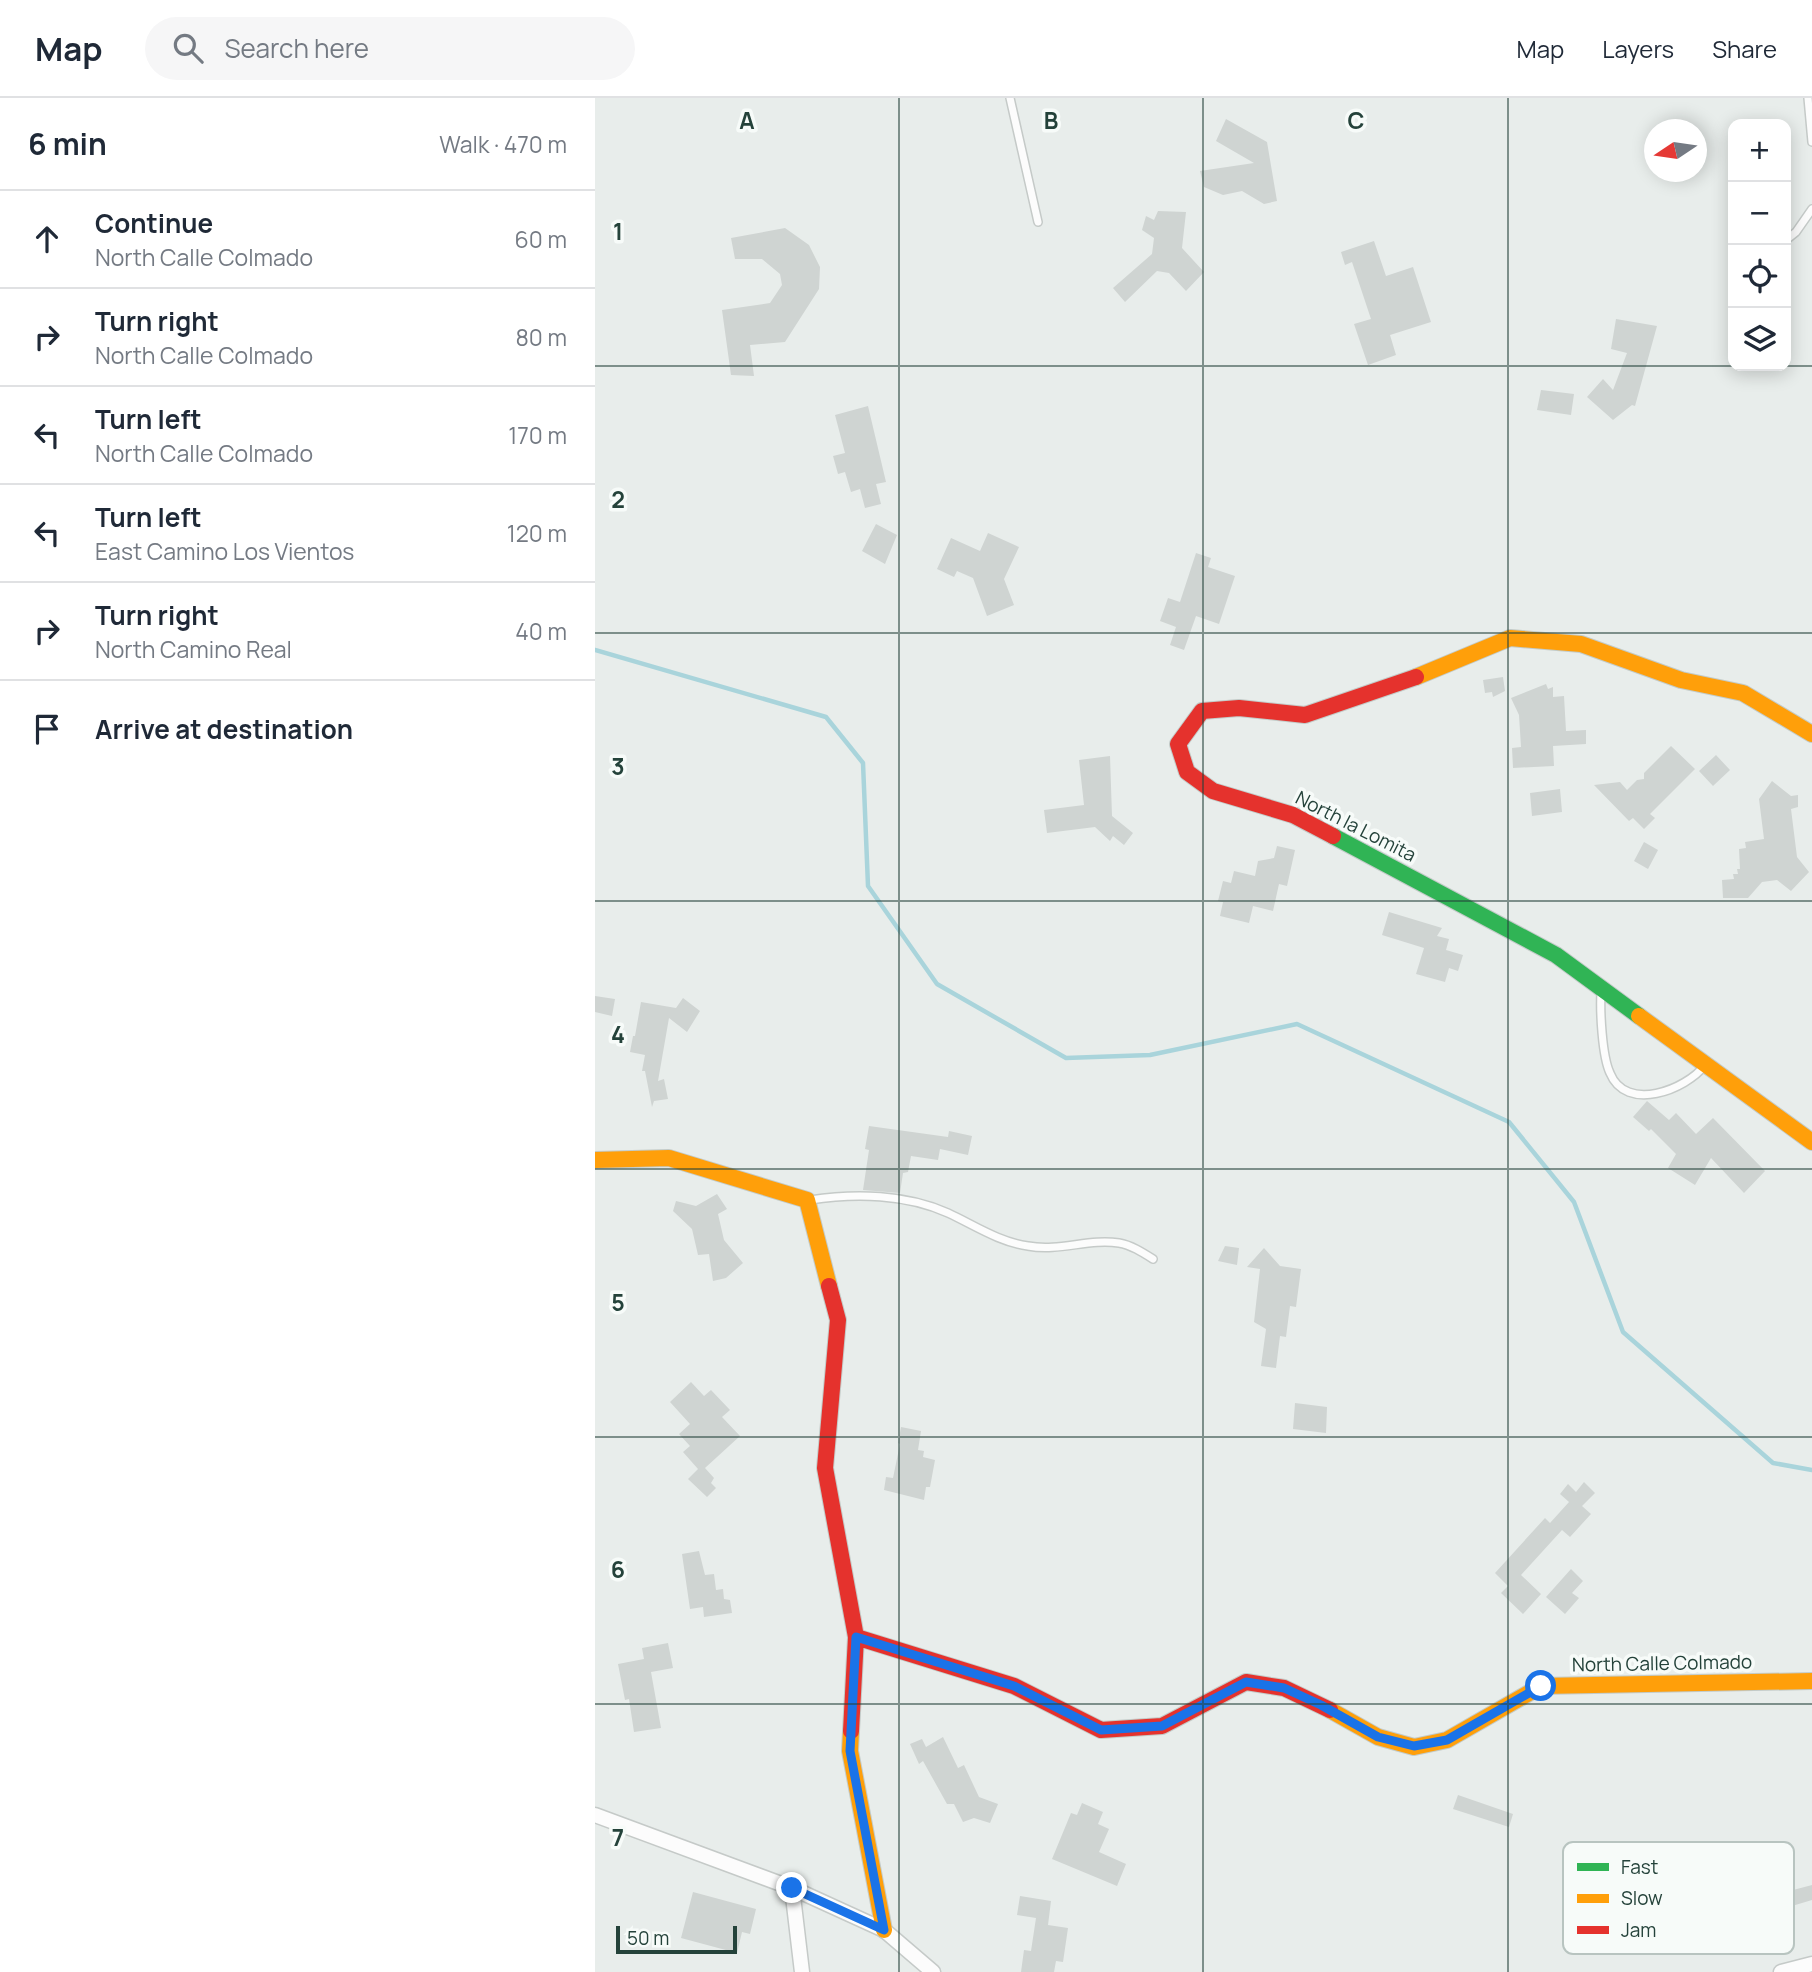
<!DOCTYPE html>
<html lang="en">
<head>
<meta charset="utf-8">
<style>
	:root { --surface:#fff; --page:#f6f6f7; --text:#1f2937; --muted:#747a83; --line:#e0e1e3 }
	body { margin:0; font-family:Manrope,sans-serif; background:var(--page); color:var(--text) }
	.controls { position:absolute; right:21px; top:21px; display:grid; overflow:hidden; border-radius:14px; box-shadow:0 4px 18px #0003 }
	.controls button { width:63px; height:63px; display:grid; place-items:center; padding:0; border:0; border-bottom:2px solid var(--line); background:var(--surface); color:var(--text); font:35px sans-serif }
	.compass { position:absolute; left:1049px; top:21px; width:63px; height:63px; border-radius:50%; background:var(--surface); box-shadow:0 4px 18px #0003; rotate:257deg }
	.scale { position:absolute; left:21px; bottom:18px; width:121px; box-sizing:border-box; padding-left:7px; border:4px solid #24423a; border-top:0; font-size:19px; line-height:24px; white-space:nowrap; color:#24423a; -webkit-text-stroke:5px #f7fbf9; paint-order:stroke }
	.stop { position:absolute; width:21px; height:21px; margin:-16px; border:5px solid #1a73e8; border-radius:50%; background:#fff }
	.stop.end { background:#1a73e8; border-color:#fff; box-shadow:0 2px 7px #0008 }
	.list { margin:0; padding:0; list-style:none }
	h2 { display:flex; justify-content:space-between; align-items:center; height:91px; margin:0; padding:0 28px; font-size:30px }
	h2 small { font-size:23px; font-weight:400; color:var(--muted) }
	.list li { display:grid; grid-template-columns:46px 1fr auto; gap:21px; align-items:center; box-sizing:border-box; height:98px; padding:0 28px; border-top:2px solid var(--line) }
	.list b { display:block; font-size:26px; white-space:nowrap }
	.list p { margin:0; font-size:23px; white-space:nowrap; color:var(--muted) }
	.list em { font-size:23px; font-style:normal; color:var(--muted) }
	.icon { flex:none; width:38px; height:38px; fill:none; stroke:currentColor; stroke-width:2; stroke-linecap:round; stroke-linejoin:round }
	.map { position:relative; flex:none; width:1217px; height:1874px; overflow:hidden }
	header { display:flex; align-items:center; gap:42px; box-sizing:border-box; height:98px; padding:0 35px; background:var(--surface); border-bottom:2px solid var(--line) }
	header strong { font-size:33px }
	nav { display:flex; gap:38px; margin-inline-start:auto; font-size:24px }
	.search { width:490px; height:63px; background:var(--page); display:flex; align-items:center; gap:18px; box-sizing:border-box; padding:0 24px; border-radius:38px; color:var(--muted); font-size:26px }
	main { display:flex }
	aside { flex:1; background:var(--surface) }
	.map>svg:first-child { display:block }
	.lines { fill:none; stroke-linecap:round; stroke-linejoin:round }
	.stream { stroke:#a9d4db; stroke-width:4.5 }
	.building { fill:#cfd4d2 }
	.lane-casing { stroke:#c5cac8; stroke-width:10 }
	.street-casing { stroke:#c5cac8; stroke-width:17 }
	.fast-casing { stroke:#c3cbc8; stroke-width:18 }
	.slow-casing { stroke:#c3cbc8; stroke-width:18 }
	.jam-casing { stroke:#c3cbc8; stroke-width:18 }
	.lane { stroke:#fcfcfc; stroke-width:7 }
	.street { stroke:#fcfcfc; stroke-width:14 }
	.fast { stroke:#30b455; stroke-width:16 }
	.slow { stroke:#ff9f0a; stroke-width:16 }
	.jam { stroke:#e5322d; stroke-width:16 }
	.route { stroke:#1a73e8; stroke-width:9 }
	.grid { fill:none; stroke:#24423a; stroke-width:2; stroke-opacity:0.55 }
	.labels { text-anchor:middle; stroke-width:7; stroke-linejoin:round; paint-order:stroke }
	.street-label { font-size:19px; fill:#24423a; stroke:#f7fbf9 }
	.key { fill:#f7fbf9; stroke:#b8c4c0; stroke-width:2 }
	.key-label { font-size:19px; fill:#24423a }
	.grid-label { font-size:23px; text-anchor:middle; font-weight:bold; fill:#24423a; stroke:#f7fbf9; stroke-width:7; stroke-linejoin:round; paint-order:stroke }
</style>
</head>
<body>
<header>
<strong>Map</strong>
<div class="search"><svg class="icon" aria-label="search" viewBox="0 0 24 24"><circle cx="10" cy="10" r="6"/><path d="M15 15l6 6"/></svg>Search here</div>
<nav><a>Map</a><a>Layers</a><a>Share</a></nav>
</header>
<main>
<aside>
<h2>6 min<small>Walk · 470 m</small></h2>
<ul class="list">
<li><svg class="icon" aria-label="ahead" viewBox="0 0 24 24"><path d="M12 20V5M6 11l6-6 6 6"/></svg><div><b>Continue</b><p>North Calle Colmado</p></div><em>60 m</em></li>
<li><svg class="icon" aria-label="right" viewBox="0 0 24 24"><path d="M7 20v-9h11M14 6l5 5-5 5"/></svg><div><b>Turn right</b><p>North Calle Colmado</p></div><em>80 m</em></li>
<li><svg class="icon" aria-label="left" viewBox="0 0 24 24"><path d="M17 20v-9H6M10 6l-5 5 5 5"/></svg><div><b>Turn left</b><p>North Calle Colmado</p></div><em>170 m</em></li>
<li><svg class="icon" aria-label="left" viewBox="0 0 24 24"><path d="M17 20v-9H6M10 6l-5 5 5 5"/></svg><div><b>Turn left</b><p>East Camino Los Vientos</p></div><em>120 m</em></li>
<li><svg class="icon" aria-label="right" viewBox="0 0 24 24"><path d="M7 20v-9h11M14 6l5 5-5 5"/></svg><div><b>Turn right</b><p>North Camino Real</p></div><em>40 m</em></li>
<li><svg class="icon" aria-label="arrive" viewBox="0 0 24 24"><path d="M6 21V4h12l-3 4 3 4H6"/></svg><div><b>Arrive at destination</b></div></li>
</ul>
</aside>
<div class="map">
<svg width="1217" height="1874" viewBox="0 0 1217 1874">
	<rect width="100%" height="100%" fill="#e8edeb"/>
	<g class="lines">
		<!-- stream -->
		<path class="stream" d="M0 552 231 619 268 665 273 788 342 886 471 960 555 957 702 926 914 1024 979 1104 1028 1234 1178 1365 1217 1372"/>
	</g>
	<!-- building -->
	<path class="building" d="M631 21 672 44 682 103 669 106 647 93 628 97 609 89 605 73 659 65 621 43Z
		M563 113 591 114 587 150 609 174 591 193 574 175 562 173 530 204 518 190 557 156 559 140 547 132 551 118 559 122Z
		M190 130 214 147 225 169 224 191 190 244 155 247 159 278 136 277 127 212 175 205 187 187 185 176 167 161H140L136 140Z
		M779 143 791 178 818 169 836 224 795 237 801 257 773 267 759 226 776 221 757 164 750 167 746 154Z
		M1021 221 1062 228 1040 308 1037 307 1018 322 992 299 1008 281 1018 292 1032 255 1016 251Z
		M946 292 979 296 976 317 942 312Z
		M273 308 291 384 281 386 286 406 270 410 265 391 256 394 250 374 243 376 238 358 250 355 240 317Z
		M281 426 302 437 290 466 267 453Z
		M393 435 424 449 409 481 419 507 392 518 378 480 362 473 359 479 342 471 356 440 385 453Z
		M601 455 616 460 613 469 640 478 624 526 601 518 589 552 575 547 581 529 565 523 573 500 585 504Z
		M908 579 910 593 898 599 897 594 890 595 888 582Z
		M951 586 953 591 958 589V599L969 598 971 633 991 632V646L958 648 959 668 918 670 917 650 926 649 924 617 916 600Z
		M1076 648 1100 671 1055 716 1060 720 1049 731 1038 720 1034 723 999 687 1025 684 1032 692 1042 682 1049 681V675Z
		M1121 657 1135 672 1118 688 1104 673Z
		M515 658 517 718 538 735 529 747 518 738 515 743 500 729 452 735 449 712 489 707 484 662Z
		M1177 683 1196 698 1203 697V709L1196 711 1202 759 1214 774 1196 793 1182 782 1167 784 1153 800H1128L1127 782 1139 781 1138 776H1143L1142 771H1145L1144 751 1151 750 1150 744 1169 741 1164 701Z
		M965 691 967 714 937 718 935 695Z
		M1049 744 1063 752 1053 771 1039 763Z
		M682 748 700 752 692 788 684 786 678 813 658 808 654 825 625 818 628 804 623 803 628 783 636 785 639 773 660 778 663 763 679 760Z
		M794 814 847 830 842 838 854 841 851 852 868 857 863 873 854 870 850 884 821 876 829 850 787 837Z
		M0 898 20 901 17 918 0 914Z
		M88 900 105 913 92 934 74 920 63 983 69 981 73 1001 59 1003 57 1009 50 973H47L50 957 35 954 38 938H40L46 904 81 910Z
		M1052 1003 1074 1022 1081 1015 1101 1036 1118 1020 1170 1073 1149 1095 1116 1060 1100 1087 1073 1070 1081 1056 1056 1031 1054 1033 1038 1019Z
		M274 1028 353 1039 354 1033 377 1038 373 1057 345 1051 343 1062 316 1058 313 1074 308 1075 305 1095 268 1092 274 1052 270 1051Z
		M122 1096 132 1111 123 1116 129 1142 148 1165 131 1180 118 1183 114 1156 103 1157 97 1131 78 1113 81 1103 101 1108Z
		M630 1148 644 1150 642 1167 623 1163Z
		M669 1150 685 1168 706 1171 701 1209 695 1208 691 1239 685 1238 681 1270 666 1268 671 1231 659 1224 665 1171 652 1169Z
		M96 1284 109 1298 116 1292 135 1312 127 1319 145 1338 110 1370 119 1380 116 1385 121 1390 112 1399 93 1381 103 1371 88 1354 95 1348 84 1336 95 1326 75 1304Z
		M700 1305 732 1309 731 1335 698 1331Z
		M306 1329 326 1333 323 1352 329 1353 328 1359 340 1362 335 1389H331L329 1402 289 1392 291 1379 298 1380 305 1346 303 1345Z
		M989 1384 1000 1395 987 1408 996 1416 975 1439 967 1432 926 1477 946 1496 928 1516 906 1495 913 1488 900 1475 950 1420 955 1425 974 1404 965 1396 973 1386 981 1394Z
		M104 1453 110 1477 119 1476 121 1492 128 1491 129 1501 135 1502 137 1515 109 1519 108 1509 95 1511 87 1456Z
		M976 1471 988 1483 977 1495 984 1500 970 1516 951 1499Z
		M73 1545 78 1570 56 1574 66 1630 39 1634 34 1601 30 1602 23 1566 49 1561 47 1550Z
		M348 1639 363 1670 369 1667 384 1699 403 1706 395 1725 379 1720 368 1724 359 1706H352L328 1663 324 1666 315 1646 327 1641 331 1649Z
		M863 1697 918 1716 914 1729 858 1711Z
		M487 1705 508 1714 503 1726 514 1731 504 1754 531 1766 522 1788 457 1761 476 1715 482 1717Z
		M1217 1787V1802L1187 1811 1183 1796Z
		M98 1794 161 1811 155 1836 147 1834 142 1855 86 1840Z
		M425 1798 456 1803 453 1827 473 1830 468 1864 461 1863 459 1874H426L429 1852 436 1853 441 1820 422 1817Z"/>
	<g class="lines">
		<!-- lane casing -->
		<g class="lane-casing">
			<path id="lane" d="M415 0 443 124
				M1213 0 1217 44
				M1191 142 1201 134 1217 111
				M1006 895C1005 913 1007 958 1015 975 1031 1015 1091 992 1110 967
				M215 1102C260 1095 311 1096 353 1115 379 1127 404 1144 433 1148 465 1154 494 1140 524 1145 536 1147 547 1154 558 1161"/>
		</g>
		<!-- street casing -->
		<g class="street-casing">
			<path id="street" d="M0 1717 197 1790 289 1832 338 1874
				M197 1790 207 1874
				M1186 1874 1217 1866"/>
		</g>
		<!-- fast casing -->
		<g class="fast-casing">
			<path id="fast" d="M738 738 961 857 1044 918"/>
		</g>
		<!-- slow casing -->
		<g class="slow-casing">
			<path id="slow" d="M821 579 915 540 986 546 1086 582 1148 595 1217 636
				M1044 918 1217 1044
				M0 1062 74 1060 212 1102 234 1188
				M735 1612 783 1639 819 1649 852 1642 946 1588 1217 1583
				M256 1633 255 1653 289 1832"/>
		</g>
		<!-- jam casing -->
		<g class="jam-casing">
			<path id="jam" d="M738 738 698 717 618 693 592 674 583 646 607 613 644 610 710 617 821 579
				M234 1188 243 1222 230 1370 261 1539 256 1633
				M261 1539 419 1588 506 1632 567 1628 651 1584 689 1590 735 1612"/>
		</g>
		<!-- lane -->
		<use href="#lane" class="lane"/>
		<!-- street -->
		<use href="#street" class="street"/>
		<!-- fast -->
		<use href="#fast" class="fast"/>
		<!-- slow -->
		<use href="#slow" class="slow"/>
		<!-- jam -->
		<use href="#jam" class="jam"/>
	</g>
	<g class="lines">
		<!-- route -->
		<path class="route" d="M197 1790 289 1832 255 1653 261 1539 419 1588 506 1632 567 1628 651 1584 689 1590 726 1607 783 1639 819 1648 852 1642 946 1588"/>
	</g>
	<!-- grid -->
	<path class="grid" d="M304 0V1874M608 0V1874M913 0V1874M0 268H1138M1191 268H1217M0 535H1217M0 803H1217M0 1071H1217M0 1339H1217M0 1606H1217"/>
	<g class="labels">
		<!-- street labels -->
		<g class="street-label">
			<text transform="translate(761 728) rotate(27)" y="7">North la Lomita</text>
			<text transform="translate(1067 1565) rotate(-1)" y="7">North Calle Colmado</text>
		</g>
	</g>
	<!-- legend -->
	<rect x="968" y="1744" width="231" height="112" rx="10" class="key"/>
	<rect x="982" y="1765" width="32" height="8" fill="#30b455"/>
	<rect x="982" y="1796" width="32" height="9" fill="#ff9f0a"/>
	<rect x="982" y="1828" width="32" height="8" fill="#e5322d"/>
	<g class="key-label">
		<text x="1026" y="1776">Fast</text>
		<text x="1026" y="1807">Slow</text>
		<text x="1026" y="1839">Jam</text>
	</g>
	<g class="grid-label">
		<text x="152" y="31">A</text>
		<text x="456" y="31">B</text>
		<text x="761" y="31">C</text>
		<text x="23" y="142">1</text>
		<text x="23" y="410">2</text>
		<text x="23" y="677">3</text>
		<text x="23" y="945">4</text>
		<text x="23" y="1213">5</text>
		<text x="23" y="1480">6</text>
		<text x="23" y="1748">7</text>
	</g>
</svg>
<div class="controls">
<button>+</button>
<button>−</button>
<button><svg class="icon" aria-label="locate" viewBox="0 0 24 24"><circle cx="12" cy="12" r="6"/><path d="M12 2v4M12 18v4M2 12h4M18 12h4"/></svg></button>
<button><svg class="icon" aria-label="layers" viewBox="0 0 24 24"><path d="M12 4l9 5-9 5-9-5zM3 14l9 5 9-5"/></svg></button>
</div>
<svg class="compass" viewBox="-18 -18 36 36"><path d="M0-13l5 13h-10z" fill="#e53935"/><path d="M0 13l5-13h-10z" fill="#747a83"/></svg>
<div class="scale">50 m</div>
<div class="stop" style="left:946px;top:1588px"></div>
<div class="stop end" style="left:197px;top:1790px"></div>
</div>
</main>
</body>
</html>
